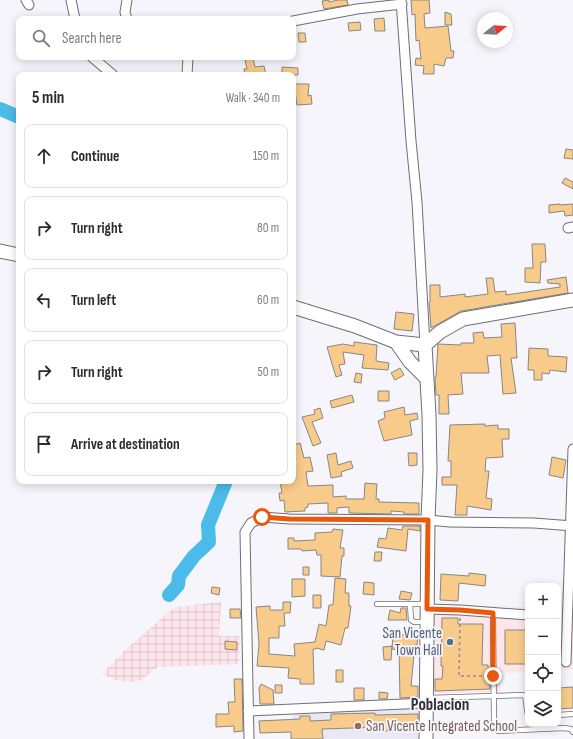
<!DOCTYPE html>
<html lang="en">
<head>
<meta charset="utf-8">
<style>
	:root { --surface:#fff; --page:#f2f2f3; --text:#2b2b33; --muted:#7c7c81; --line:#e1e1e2 }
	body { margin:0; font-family:"Sofia Sans Condensed",sans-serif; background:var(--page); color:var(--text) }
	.controls { position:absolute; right:12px; bottom:12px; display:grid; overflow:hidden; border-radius:8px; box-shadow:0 2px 10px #0003 }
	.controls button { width:36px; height:36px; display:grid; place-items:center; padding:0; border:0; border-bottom:1px solid var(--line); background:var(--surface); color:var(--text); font:20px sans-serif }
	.compass { position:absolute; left:477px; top:12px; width:36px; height:36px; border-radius:50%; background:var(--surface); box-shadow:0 2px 10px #0003; rotate:72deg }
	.stop { position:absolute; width:12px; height:12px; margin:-9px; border:3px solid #ea580c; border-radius:50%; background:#fff }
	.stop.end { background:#ea580c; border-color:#fff; box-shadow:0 1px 4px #0008 }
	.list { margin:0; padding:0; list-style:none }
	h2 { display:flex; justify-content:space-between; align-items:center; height:52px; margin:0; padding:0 16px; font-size:17px }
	h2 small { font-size:13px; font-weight:400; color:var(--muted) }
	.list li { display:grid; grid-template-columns:26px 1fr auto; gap:12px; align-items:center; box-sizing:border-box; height:64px; margin:0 8px 8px; padding:0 8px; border:1px solid var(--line); border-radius:8px }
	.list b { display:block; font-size:15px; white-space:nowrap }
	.list em { font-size:13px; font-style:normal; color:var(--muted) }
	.icon { flex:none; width:22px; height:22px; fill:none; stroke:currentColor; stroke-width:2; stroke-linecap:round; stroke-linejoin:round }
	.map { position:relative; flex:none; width:573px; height:739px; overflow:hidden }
	.search { position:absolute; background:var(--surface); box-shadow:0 2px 10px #0003; left:16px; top:16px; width:280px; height:44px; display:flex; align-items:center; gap:10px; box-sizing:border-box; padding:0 14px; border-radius:8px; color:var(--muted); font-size:15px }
	.panel { position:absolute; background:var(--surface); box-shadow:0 2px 10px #0003; left:16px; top:72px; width:280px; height:412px; border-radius:8px }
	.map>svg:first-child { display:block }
	.commercial { fill:#fce6e9 }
	.industrial { fill:url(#industrial-grid) }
	.built { fill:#eae8f5 }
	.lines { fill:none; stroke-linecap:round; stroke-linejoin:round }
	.river { stroke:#4bbbe9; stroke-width:14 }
	.building { fill:#f8cb8b; stroke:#898682 }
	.lane-casing { stroke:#6f6e73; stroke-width:6 }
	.street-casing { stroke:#6f6e73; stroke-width:11 }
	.secondary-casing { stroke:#6f6e73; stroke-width:15 }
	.path { stroke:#8d8c90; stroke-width:1.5; stroke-dasharray:3 3; stroke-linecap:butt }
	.lane { stroke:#fff; stroke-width:4.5 }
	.street { stroke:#fff; stroke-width:9 }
	.secondary { stroke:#fff; stroke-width:13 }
	.route { stroke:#ea580c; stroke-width:5 }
	.service-dot { fill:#5c6f8a; stroke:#f6f5fb; stroke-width:1.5 }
	.education-dot { fill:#8d6e63; stroke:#f6f5fb; stroke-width:1.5 }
	.labels { text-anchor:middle; stroke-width:3.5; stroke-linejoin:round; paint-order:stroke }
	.service-label { font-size:15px; fill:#4e5e75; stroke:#f6f5fb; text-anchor:end }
	.education-label { font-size:15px; fill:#785e54; stroke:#f6f5fb; text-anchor:start }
	.quarter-label { font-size:17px; font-weight:bold; fill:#302f31; stroke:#f6f5fb }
</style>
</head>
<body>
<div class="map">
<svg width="573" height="739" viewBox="0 0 573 739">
	<defs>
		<pattern id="industrial-grid" width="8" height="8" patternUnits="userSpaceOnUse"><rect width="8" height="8" fill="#fee4ec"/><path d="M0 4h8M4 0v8" fill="none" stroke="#dac4cb"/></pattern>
	</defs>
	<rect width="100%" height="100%" fill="#f6f5fb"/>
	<!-- commercial -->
	<path class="commercial" d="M433 605 528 607V672L500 673V692L434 693Z
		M558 608 573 609V669L558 670Z"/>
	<!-- industrial -->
	<path class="industrial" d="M221 602 219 636H240L239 664 158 667 142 680 133 682 118 681 102 674 126 649 175 607Z"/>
	<!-- built -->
	<path class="built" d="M423 707 422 739H293V712Z"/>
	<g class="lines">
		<!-- river -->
		<path class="river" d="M0 109 19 117
			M169 595 178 585 179 576 194 556 209 542 208 525 226 481"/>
	</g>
	<!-- building -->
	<path class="building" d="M329 0V2L338 0H347L348 5 324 9 322 1Z
		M411 0H429L430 13 424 14 425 28 448 26 451 51H454L453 58H446L444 66 434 64V74H423L424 66 415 65 416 58 421 59 419 40 416 41 415 14 412 15Z
		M445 12 451 14 452 25H445Z
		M384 18 385 31H375L374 19Z
		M360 22 361 30 349 31 348 23Z
		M298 33H305L306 42H299Z
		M253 58 255 67 264 66 266 75H245L244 69H247L245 60Z
		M282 67 298 68V75H282Z
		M293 84H309L308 96 311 95 312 104 297 105 295 92H293Z
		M566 149 573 150V159L564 158Z
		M565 178 573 182V189L562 183Z
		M560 204V205L573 204V215L565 216 564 211 549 213V205Z
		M532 244H545L546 262H541L540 283 525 282V268H533Z
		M566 277 568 293 461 311 431 328 429 302H430V285H440V297L465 294V297L488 294 486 278H493L495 292 506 291V295L560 287V284L548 283 547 280Z
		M396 312 414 314 412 331 394 329Z
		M515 323 517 358H511L516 393 503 394 500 355 487 356 489 373H461L463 394 448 395 449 414H439V395H436L435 377H436L438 344 461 345V343H474L473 333 483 332 484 338 502 337 501 324Z
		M354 342 377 345 376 361 389 363 388 370 362 368 364 355 343 352 345 364 339 365 342 375 336 377 327 347 343 344 354 346Z
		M529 348 548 349V356L567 357 566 372 550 370 549 374 542 373V380H534V370H528Z
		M400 368 404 375 395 380 391 373Z
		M356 373 362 374 361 383 354 382Z
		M378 391H389V401H378Z
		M352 395 354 402 332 408 330 401Z
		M404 407 405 415 417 413 418 419 410 421 412 435 384 441 378 421 385 418 384 412Z
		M320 408 323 418 312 422 321 443 313 446 302 417 315 414 314 410Z
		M485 424V426L498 425V429H509V439H502L503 457 486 458 485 471H489L486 498 492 499 491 510 467 506V515H455L457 485H442V477H451V461H448L450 425Z
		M300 443 304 458 310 457 313 471 306 472 308 486 333 485V497L346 496V499H364L365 483 377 484 376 499H379V502L419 503V514H404V512L391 511V514L349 513V507L337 508V513H328V503L308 504V507L305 508V511L285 512 284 500 280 501 279 493H282L280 481H294L293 478H296L293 463V445Z
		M336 453 338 465 351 461 353 468 341 472 342 476 331 478 327 455Z
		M408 453H417V465L409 466Z
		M552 457 566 460 563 478 549 475Z
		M403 526H420V531L408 529 406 551 377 547 379 538 386 539 388 528 402 530Z
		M333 529 343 530 340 548H344V556H342L340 577 321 576V555H317L316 550 302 551 301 549H288V538H294V541L315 540V533L332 532Z
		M375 552H382L381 561H374Z
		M303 567H309V575H303Z
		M469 573 486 575 485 586 459 583 458 601 440 600 441 574 469 576Z
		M335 578 346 579 345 593H349V606H351L348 628H345L341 645 326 641 324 650 316 648V649H313L314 684H300V679L288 678 289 668 257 666 259 644 256 607 270 606V610H283V602H291L290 613H284L285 626H279V638H269V654L295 656 294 644 315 642 319 624 326 626 329 605H333Z
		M292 579H305V596L292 597Z
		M364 582 374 583V595L363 594Z
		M212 587 220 588 219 595 211 593Z
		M401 591 412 593 410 600 399 599Z
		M313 595H321V608H313Z
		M401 608H406L407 620H388L390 610 400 613Z
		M230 609H240L241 618H230Z
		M442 618H458V624H483L482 665H488L490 689 435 691V679H442L443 666H441Z
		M505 630H528V664H505Z
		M393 634 418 636 417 645H415L411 686H418V697L400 698 399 650 392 649Z
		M225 641 237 642V650L225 649Z
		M392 646 391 660H384L383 647Z
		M336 670H343V682H336Z
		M234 679H242L243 731 234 732V726L216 727V714H229L228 702H235Z
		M261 684 273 690 274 704H260L259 688Z
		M275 685H282V693H275Z
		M573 687V708L558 709V688Z
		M354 688H364V700H354Z
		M379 692 388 693 387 699H379Z
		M375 713V715L418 714V730L383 731V727L322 729 323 739H291V732L260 733 259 721 300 719V716H310V721L331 720V714Z"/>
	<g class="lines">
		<!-- lane casing -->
		<g class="lane-casing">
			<path id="lane" d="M377 604H426
				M410 604 411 620 414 622H427
				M493 613 494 725 498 731 564 728 571 729 573 732
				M427 698 525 695 528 716
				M558 715 573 714"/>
		</g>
		<!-- street casing -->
		<g class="street-casing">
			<path id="street" d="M26 0 29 5
				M71 0 75 19
				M401 0 411 141 417 202 425 345
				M127 19 125 12 127 0
				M293 21 357 9 402 4
				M92 57 113 75
				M187 75 188 57
				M568 228 573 227
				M427 609 460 610 528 615
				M566 662 573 449
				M248 711 426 703
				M249 739 245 532 251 523 263 517 289 519 428 520 450 522 534 523 573 526"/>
		</g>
		<!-- secondary casing -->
		<g class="secondary-casing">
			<path id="secondary" d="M0 251 19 255
				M293 307 355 326 396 342 425 345 440 332 463 319 573 300
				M396 342 410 362 427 379
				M425 345 429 415 430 470 428 520 426 739"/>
		</g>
		<!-- path -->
		<path class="path" d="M460 618 459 676H487"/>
		<!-- lane -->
		<use href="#lane" class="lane"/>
		<!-- street -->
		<use href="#street" class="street"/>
		<!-- secondary -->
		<use href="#secondary" class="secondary"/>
	</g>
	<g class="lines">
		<!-- route -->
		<path class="route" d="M262 517 289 519 428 520 427 609 460 610 493 613V676"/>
	</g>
	<!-- markers -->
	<circle class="service-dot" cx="450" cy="642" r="4"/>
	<circle class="education-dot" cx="358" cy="726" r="4"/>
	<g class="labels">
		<!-- service labels -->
		<g class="service-label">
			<text x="442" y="638">San Vicente<tspan x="442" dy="17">Town Hall</tspan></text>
		</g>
		<!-- education labels -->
		<g class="education-label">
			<text x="366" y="731">San Vicente Integrated School</text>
		</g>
		<!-- quarter labels -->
		<g class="quarter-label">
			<text x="440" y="710">Poblacion</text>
		</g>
	</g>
</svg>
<div class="controls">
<button>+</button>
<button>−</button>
<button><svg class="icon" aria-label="locate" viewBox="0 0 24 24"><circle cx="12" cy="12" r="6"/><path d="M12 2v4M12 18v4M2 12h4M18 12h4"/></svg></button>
<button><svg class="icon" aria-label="layers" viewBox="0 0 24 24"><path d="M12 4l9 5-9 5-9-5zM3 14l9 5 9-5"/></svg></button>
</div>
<svg class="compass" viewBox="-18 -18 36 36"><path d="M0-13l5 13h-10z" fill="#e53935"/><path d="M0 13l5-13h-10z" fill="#7c7c81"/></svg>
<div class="stop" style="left:262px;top:517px"></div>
<div class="stop end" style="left:493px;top:676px"></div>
<div class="search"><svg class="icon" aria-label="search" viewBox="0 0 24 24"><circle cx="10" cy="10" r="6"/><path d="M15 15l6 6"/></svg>Search here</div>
<section class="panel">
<h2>5 min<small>Walk · 340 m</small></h2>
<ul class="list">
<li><svg class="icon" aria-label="ahead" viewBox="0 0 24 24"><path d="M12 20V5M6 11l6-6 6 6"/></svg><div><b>Continue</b></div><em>150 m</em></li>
<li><svg class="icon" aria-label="right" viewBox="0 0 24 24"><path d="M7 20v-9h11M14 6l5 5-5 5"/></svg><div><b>Turn right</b></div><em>80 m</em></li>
<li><svg class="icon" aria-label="left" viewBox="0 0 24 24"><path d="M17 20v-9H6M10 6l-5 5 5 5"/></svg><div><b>Turn left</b></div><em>60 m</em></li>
<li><svg class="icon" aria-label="right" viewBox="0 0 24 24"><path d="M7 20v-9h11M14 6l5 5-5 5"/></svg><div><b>Turn right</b></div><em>50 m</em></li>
<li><svg class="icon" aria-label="arrive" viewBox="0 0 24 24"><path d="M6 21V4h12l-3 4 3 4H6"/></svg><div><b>Arrive at destination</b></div></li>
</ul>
</section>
</div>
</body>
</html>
